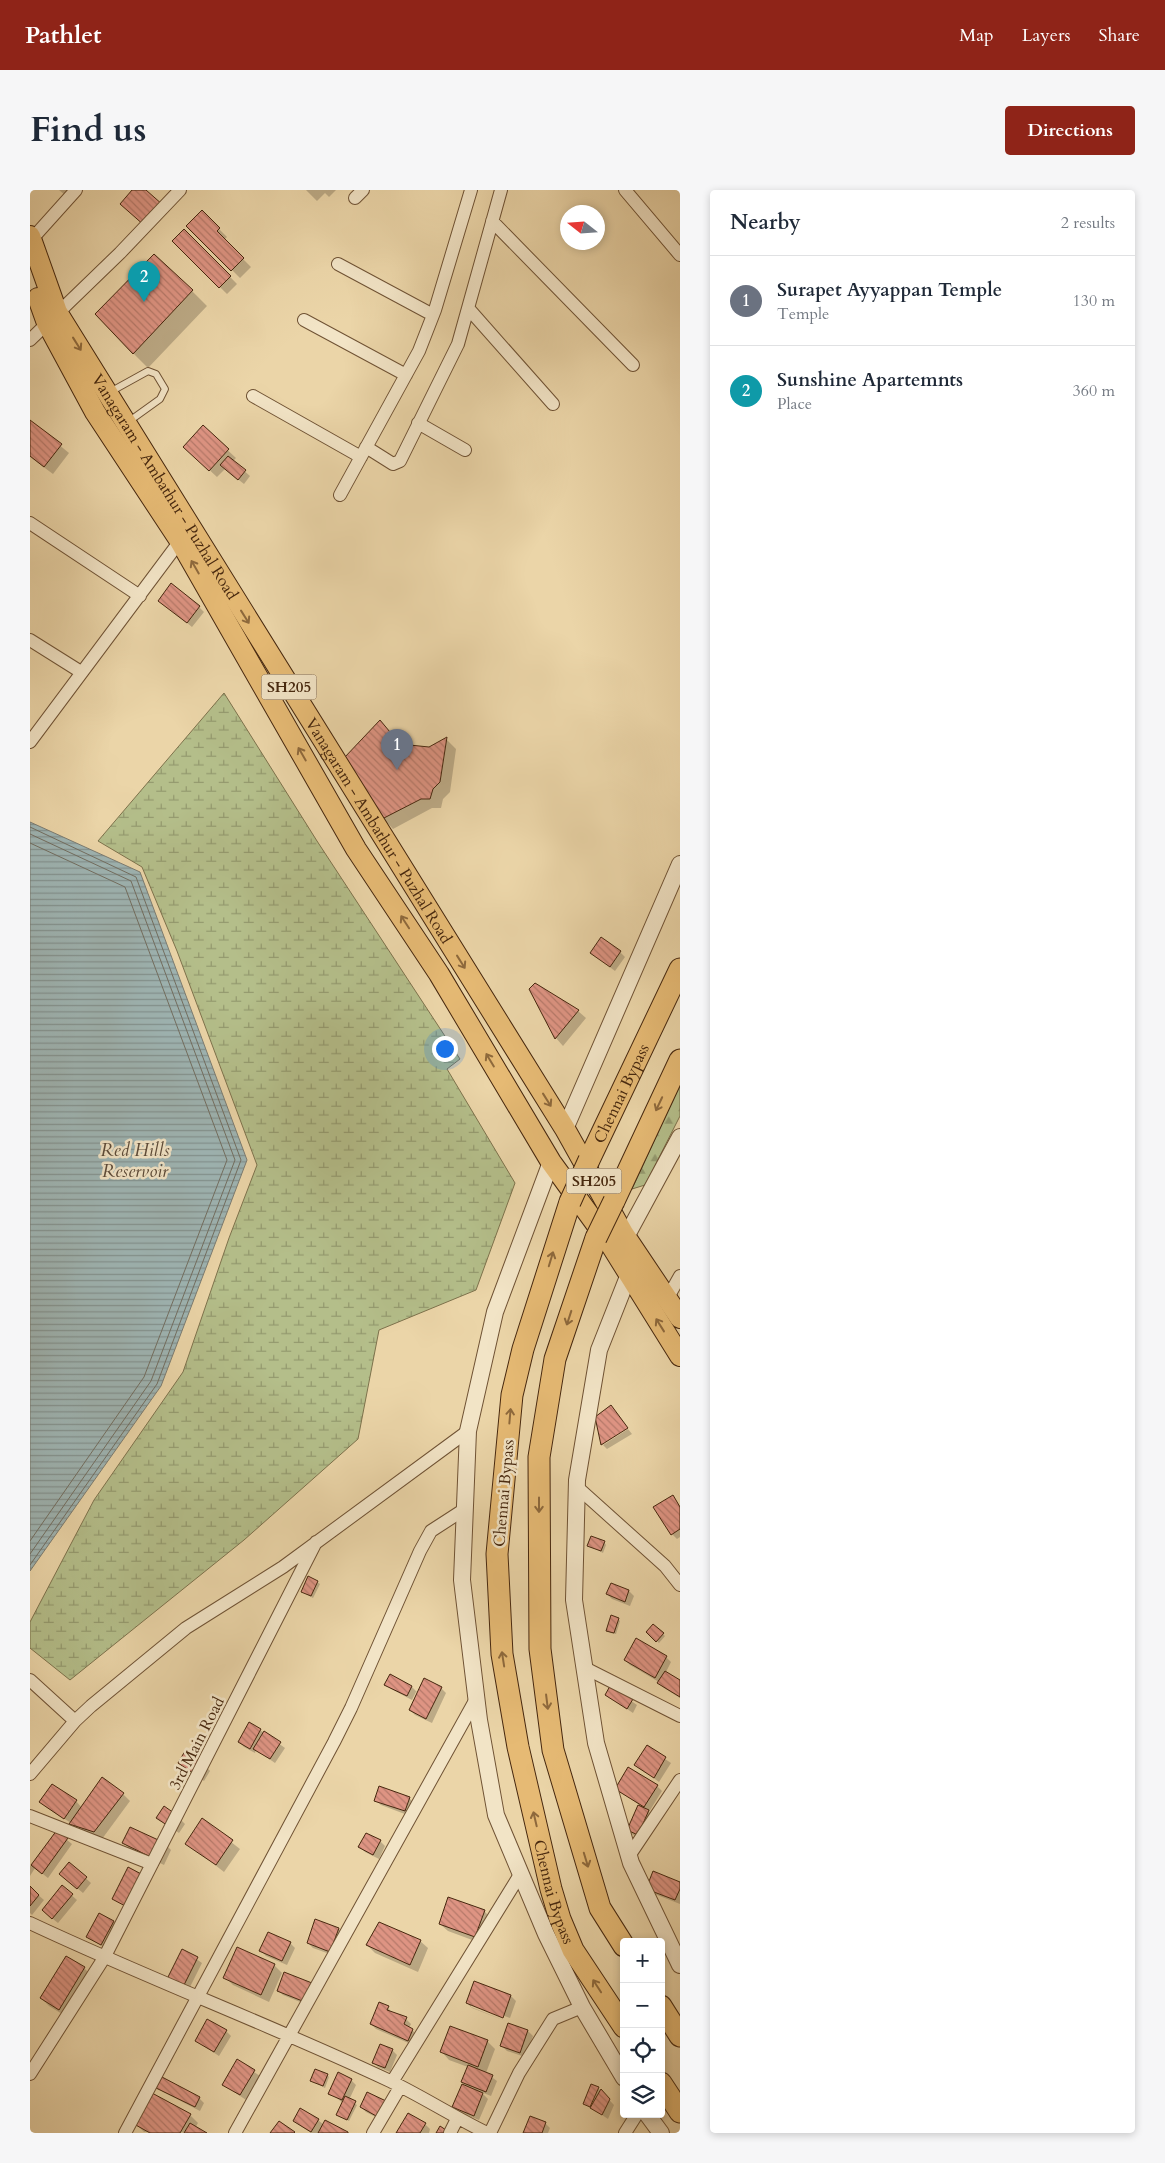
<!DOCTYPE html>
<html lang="en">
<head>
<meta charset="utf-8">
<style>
	:root { --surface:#fff; --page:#f6f6f7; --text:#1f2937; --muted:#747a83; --line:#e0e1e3; --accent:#8f2418 }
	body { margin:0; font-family:Cardo,serif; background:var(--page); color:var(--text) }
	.controls { position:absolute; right:15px; bottom:15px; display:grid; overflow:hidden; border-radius:5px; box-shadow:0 2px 8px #0003 }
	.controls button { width:45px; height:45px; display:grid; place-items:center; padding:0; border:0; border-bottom:1px solid var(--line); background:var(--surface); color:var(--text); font:25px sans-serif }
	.compass { position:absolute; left:530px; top:15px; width:45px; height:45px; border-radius:50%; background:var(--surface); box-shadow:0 2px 8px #0003; rotate:287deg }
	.you { position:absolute; left:414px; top:858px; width:18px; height:18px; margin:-12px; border:4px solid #fff; border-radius:50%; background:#1a73e8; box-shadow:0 0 0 8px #1a73e833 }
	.badge { display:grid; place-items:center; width:32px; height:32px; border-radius:50%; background:var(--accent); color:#fff; font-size:16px; font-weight:700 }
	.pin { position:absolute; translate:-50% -41px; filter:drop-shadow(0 1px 2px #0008) }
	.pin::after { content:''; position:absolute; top:26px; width:18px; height:15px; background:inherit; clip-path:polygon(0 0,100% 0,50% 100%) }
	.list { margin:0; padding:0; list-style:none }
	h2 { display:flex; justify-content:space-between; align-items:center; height:65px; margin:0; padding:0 20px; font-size:21px }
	h2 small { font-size:16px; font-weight:400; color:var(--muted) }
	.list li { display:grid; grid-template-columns:32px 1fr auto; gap:15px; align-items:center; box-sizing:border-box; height:90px; padding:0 20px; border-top:1px solid var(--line) }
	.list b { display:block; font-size:19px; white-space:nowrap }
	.list p { margin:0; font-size:16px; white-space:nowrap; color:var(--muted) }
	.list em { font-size:16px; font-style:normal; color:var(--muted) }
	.icon { flex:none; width:28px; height:28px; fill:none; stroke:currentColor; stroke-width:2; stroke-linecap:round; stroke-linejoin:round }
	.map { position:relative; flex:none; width:650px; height:1943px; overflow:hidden; border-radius:5px }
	header { display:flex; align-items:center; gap:30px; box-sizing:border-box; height:70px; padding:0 25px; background:var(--accent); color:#fff }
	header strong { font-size:24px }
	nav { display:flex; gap:28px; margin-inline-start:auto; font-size:18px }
	.intro { display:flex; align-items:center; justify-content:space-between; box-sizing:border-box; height:120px; padding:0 30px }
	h1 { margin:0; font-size:35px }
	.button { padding:12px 22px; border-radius:5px; background:var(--accent); color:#fff; font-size:18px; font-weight:700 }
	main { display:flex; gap:30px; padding:0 30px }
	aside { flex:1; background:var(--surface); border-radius:5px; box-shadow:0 2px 8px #0003 }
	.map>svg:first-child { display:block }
	.forest { fill:url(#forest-firs); stroke:#7d724c }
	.wetland { fill:url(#wetland-marsh); stroke:#7d724c }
	.water { fill:url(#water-rules); stroke:#7b7c72 }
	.shadow { fill:#0003 }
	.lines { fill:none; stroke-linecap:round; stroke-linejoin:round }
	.shore { stroke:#726e61; stroke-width:1 }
	.building { fill:url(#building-back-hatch); stroke:#46270e }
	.service-casing { stroke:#6f5234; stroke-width:8 }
	.minor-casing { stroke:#6f5234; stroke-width:14 }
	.tertiary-casing { stroke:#6f5234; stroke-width:18 }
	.primary-casing { stroke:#46270e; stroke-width:22 }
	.trunk-casing { stroke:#46270e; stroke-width:23 }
	.service { stroke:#f2e4c6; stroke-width:6 }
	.minor { stroke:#f2e4c6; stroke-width:12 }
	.tertiary { stroke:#f2e4c6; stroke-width:16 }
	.primary { stroke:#e6ba74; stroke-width:20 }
	.trunk { stroke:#e6ba74; stroke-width:21 }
	.trunk-bridge-casing { stroke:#46270e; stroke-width:23; stroke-linecap:butt }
	.trunk-bridge { stroke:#e6ba74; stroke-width:21 }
	.oneway { stroke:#8e693c }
	.labels { text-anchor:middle; stroke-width:5; stroke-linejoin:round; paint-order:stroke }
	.shield { fill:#f2e4c6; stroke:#7a6045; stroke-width:1 }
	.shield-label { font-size:15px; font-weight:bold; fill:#46270e }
	.street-label { font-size:16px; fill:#46270e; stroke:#f2e4c6 }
	.water-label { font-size:18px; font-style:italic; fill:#5c4a38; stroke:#f2e4c6 }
</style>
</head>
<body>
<header>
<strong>Pathlet</strong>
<nav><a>Map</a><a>Layers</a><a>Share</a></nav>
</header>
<div class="intro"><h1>Find us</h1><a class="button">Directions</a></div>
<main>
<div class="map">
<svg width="650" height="1943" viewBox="0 0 650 1943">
	<defs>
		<pattern id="forest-firs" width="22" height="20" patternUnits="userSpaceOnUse" patternTransform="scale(1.25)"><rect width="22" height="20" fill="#b4be8a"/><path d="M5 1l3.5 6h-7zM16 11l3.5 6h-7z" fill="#949a6f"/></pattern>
		<pattern id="wetland-marsh" width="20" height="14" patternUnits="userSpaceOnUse" patternTransform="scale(1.25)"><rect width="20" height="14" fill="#b4be8a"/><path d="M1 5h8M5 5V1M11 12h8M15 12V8" fill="none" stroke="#949a6f"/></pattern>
		<pattern id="water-rules" width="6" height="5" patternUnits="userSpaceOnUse" patternTransform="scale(1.25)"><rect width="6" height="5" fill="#9eb5b4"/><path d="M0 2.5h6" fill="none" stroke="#839391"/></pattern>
		<pattern id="building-back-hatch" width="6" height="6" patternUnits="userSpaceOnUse" patternTransform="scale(1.25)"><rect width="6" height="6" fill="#de9483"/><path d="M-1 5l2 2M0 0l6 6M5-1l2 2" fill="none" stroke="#b6796a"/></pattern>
	</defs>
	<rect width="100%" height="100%" fill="#ebd5a8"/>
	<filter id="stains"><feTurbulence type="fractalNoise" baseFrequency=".004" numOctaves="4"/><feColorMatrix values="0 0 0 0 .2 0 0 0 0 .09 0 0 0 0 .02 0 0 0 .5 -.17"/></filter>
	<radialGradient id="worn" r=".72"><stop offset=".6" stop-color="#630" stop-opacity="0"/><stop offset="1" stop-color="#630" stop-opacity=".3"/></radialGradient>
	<!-- forest -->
	<path class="forest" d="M650 894V926L615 995 602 999Z"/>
	<!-- wetland -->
	<path class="wetland" d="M194 503 287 651 430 869 417 879 485 993 446 1100 349 1140 328 1249 214 1350 40 1490 0 1458V1432L64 1310 153 1182 199 1048 227 975 147 761 112 677 68 651Z"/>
	<!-- water -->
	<path class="water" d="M0 632 110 682 217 970 131 1196 0 1381Z"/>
	<!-- shadow -->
	<path class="shadow" d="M29 0H48L41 10Z
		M276 0H306L299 7 295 3 287 11Z
		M172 22 197 47 194 50 221 77 210 88 158 36Z
		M154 40 207 94 197 104 143 51Z
		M162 101 177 116 118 178 103 163Z
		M0 231 39 263 23 284 0 267Z
		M173 237 206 268 203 271 220 286 214 294 195 279 187 287 162 264Z
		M135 415 169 417 174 422 162 437Z
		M350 532 371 555 400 558 416 549 426 559 420 602 413 609 411 618H402L363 639 353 628Z
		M590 762 595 767 585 781 561 763Z
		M500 800 548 821 556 828 533 856 526 848Z
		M581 1217 597 1237 573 1252V1255L598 1239 602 1244 577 1259 572 1254Z
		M642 1306 650 1316V1347L647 1349 642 1344Z
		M574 1352 576 1355 573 1363 558 1355Z
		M287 1392 290 1394 283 1408 272 1402Z
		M581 1394 599 1401 604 1406 600 1416 582 1409 577 1404Z
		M588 1429 590 1431 586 1444 580 1443 578 1440Z
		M623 1435 635 1446 629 1453 618 1442Z
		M636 1467 641 1472 636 1482 650 1492V1508L634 1498 629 1492 600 1475 595 1470Z
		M356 1494 382 1497 388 1503 386 1502 382 1510 361 1499Z
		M581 1497 607 1515 603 1523 576 1505Z
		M411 1498 416 1503 402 1533 385 1525 380 1520Z
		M230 1540 255 1558 245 1573 226 1560 225 1563 214 1557 209 1552Z
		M617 1557 641 1573 629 1592 606 1575Z
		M149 1573 176 1576 180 1581 174 1591Z
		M627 1596 632 1601 619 1622 623 1626 613 1649 603 1645 598 1640 610 1615 586 1599Z
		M93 1604 100 1611 72 1649 49 1641 41 1633 16 1617 46 1611 52 1618Z
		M379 1608 384 1613 380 1626 351 1615 345 1610Z
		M150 1629 155 1634 149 1643 133 1632Z
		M173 1630 210 1659 194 1682 157 1653Z
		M27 1642 42 1654 18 1688 5 1678 0 1686V1675L1 1676Z
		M350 1651 355 1656 349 1669 335 1662 330 1657Z
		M94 1653 136 1655 141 1660 134 1675 99 1658Z
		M40 1674 61 1693 53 1703 36 1689Z
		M624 1682 650 1693V1714L622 1703Z
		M32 1697 47 1710 28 1733 18 1725Z
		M0 1698 14 1710 2 1725 0 1723Z
		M454 1721 462 1729 453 1754 418 1741 410 1734Z
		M83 1732 88 1737 76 1759 58 1747Z
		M309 1739 314 1744 305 1766 283 1758 278 1753Z
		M390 1751 398 1758 388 1782 345 1763 337 1755Z
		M260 1753 265 1758 257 1775 236 1766 231 1761Z
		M153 1760 172 1773 158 1801 143 1794Z
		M36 1767 54 1778 62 1786 37 1827 19 1816 11 1808Z
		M244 1775 252 1783 239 1812 203 1795 195 1787Z
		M255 1783 280 1816 253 1805 248 1800Z
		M445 1793 481 1806 486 1811 480 1828 441 1814V1817L478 1832 442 1818 437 1813Z
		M358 1818 363 1824 376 1829 381 1834 379 1838 388 1845 383 1855 346 1839 341 1834Z
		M479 1835 498 1841 503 1846 495 1867 477 1861 472 1856Z
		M196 1841 201 1846 189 1866 166 1851Z
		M457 1851 465 1859 456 1883 467 1891 461 1906 451 1902 458 1909 449 1930 429 1922 424 1917 439 1899 432 1892 438 1877 419 1870 412 1862Z
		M362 1860 367 1865 360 1882 348 1877 343 1872Z
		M208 1871 230 1886 216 1910 194 1895Z
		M297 1885 299 1887 295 1898 282 1891Z
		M321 1890 326 1895 319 1910 327 1915 319 1931 310 1926 313 1913 300 1903Z
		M128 1897 169 1908 174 1913 170 1921 133 1902Z
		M568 1898 584 1915 578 1929 554 1913Z
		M123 1904 160 1925 168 1933 165 1938 175 1943 114 1942 106 1934Z
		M331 1917 360 1918 353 1931 336 1922Z
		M288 1930 294 1935 317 1943H281L264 1931Z
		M515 1933 520 1938 518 1943H495Z
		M395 1934 400 1939 399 1943H367Z"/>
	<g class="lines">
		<!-- shore -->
		<path class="shore" d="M0 637 106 687 211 970 127 1194 0 1375
			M0 644 101 691 205 970 121 1191 0 1364
			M0 653 95 697 197 970 114 1187 0 1351"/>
	</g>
	<!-- building -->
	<path class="building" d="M102 0H116L133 15 115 36 90 14Z
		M172 20 190 38 187 41 214 68 201 81 156 36Z
		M154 39 201 86 189 98 142 51Z
		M124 64 163 100 103 164 65 124Z
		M0 230 32 254 14 277 0 266Z
		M173 235 199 259 179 281 153 257Z
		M198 266 216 280 208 290 190 275Z
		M141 393 170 416 157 433 128 411Z
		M350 530 370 554 399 557 417 547 410 592 403 599 400 609H391L352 629 314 568Z
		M571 747 591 761 580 777 560 763Z
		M505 793 549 820 525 849 499 799Z
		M581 1215 598 1238 571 1255 565 1227Z
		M643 1305 650 1317V1339L641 1345 623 1317Z
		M561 1346 575 1351 571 1361 557 1356Z
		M278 1386 288 1391 281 1406 271 1402Z
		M581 1393 599 1400 595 1412 576 1404Z
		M581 1425 589 1428 584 1443 576 1441Z
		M623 1434 634 1443 626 1452 616 1442Z
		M606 1448 637 1466 625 1488 594 1470Z
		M635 1481 650 1490V1507L627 1493Z
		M360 1484 382 1496 377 1506 354 1495Z
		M394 1488 412 1497 396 1529 379 1520Z
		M580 1496 603 1509 597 1519 575 1505Z
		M219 1532 231 1539 220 1559 208 1552Z
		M234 1541 251 1552 240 1569 223 1559Z
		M617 1555 636 1567 624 1588 604 1575Z
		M155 1561 176 1575 169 1587 148 1573Z
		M598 1577 628 1595 614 1617 585 1599Z
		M72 1587 94 1603 64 1642 39 1634Z
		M22 1594 47 1610 34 1629 9 1612Z
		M349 1596 380 1607 375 1621 344 1611Z
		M608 1615 619 1620 608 1645 597 1640Z
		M134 1616 151 1628 143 1639 126 1628Z
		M172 1628 203 1650 186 1675 155 1654Z
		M100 1637 137 1654 129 1671 92 1653Z
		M27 1640 38 1648 12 1684 1 1675Z
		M336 1643 351 1650 343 1665 328 1657Z
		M39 1672 57 1687 47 1699 29 1684Z
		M98 1677 115 1686 99 1718 82 1709Z
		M623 1681 650 1692V1699L645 1710 616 1699Z
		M32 1695 43 1704 22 1729 12 1720Z
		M0 1696 9 1705 0 1716Z
		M418 1707 455 1720 445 1747 409 1734Z
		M69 1723 84 1731 71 1755 56 1747Z
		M285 1729 309 1738 300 1762 277 1753Z
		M349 1732 391 1750 380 1775 336 1755Z
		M238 1742 261 1752 252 1771 229 1761Z
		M207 1757 245 1774 231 1805 193 1788Z
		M152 1759 168 1767 153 1797 137 1789Z
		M36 1766 55 1777 29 1820 10 1808Z
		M254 1782 282 1793 275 1812 247 1801Z
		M444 1791 481 1805 473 1828 436 1813Z
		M349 1812 359 1816 357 1820 377 1827 374 1834 383 1839 378 1851 340 1834Z
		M177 1829 197 1840 184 1862 165 1851Z
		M478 1833 498 1840 490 1863 470 1856Z
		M420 1836 458 1850 448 1877 410 1862Z
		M350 1854 363 1859 355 1878 342 1873Z
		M207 1869 225 1880 210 1905 192 1895Z
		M438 1875 463 1885 456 1902 431 1892Z
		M285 1879 298 1884 293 1896 280 1891Z
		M308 1882 322 1889 312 1910 298 1904Z
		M132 1887 170 1907 165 1917 126 1898Z
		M432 1894 453 1903 444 1926 422 1917Z
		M561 1894 569 1897 560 1917 553 1914Z
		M571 1899 580 1909 572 1925 560 1918Z
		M337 1902 356 1911 348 1927 330 1917Z
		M122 1903 161 1924 150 1943H120L104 1934Z
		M315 1906 326 1911 317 1930 306 1925Z
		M270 1918 289 1929 281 1942 263 1931Z
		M378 1923 396 1933 390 1943H366Z
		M500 1926 516 1932 512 1943H493Z
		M295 1930 318 1942V1943H288Z
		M249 1931 265 1942 264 1943H240Z
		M160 1933 177 1943H154Z
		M410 1936 416 1940 415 1943H406Z"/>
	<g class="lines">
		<!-- service casing -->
		<g class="service-casing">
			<path id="service" d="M80 202 118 181 126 184 135 199 130 209 98 232"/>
		</g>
		<!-- minor casing -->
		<g class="minor-casing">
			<path id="minor" d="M595 0 650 65
				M325 8 333 0
				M462 31 603 175
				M1 50 46 0
				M308 74 403 125
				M438 118 523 214
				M274 130 376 185
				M0 150 90 63 150 0
				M223 206 331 267
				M388 233 435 260
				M336 257 363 274 370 271 428 154 471 0
				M310 305 389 161 405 120 441 0
				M0 333 110 406
				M0 450 51 482
				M0 552 150 351
				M637 1109 650 1086
				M547 1297 635 1376 650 1395
				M555 1478 650 1526
				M0 1490 45 1531
				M0 1584 45 1531 61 1516 156 1438 253 1377 438 1241
				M0 1626 122 1674
				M599 1666 650 1590
				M0 1733C119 1789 241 1835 360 1891 393 1907 424 1927 457 1943
				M0 1884 74 1768 286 1352
				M362 1892 491 1683
				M95 1943 304 1552 321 1518 390 1361 401 1341 435 1319
				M205 1943 446 1509
				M343 1943 370 1897
				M420 1943 427 1929
				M460 1943 489 1883 523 1829 552 1817
				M595 1943 607 1924"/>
		</g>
		<!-- tertiary casing -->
		<g class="tertiary-casing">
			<path id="tertiary" d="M535 939 650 674
				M521 972 465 1122 438 1241 432 1390 449 1530 466 1625 516 1744 552 1817 594 1888
				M596 1047 650 947
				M603 1074 569 1160 547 1290 544 1410 566 1553 601 1673 650 1775
				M617 1924 631 1943"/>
		</g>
		<!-- primary casing -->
		<g class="primary-casing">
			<g id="primary">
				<path id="s1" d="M0 46 27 122 535 939 593 1043 650 1128"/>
				<path d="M8 108 17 133 65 222 150 351 326 659 409 784 521 972 579 1052 650 1166"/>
			</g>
		</g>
		<!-- trunk casing -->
		<g class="trunk-casing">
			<g id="trunk">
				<path id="s2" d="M559 970 650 779"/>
				<path d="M584 1011 650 870"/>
				<path id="s3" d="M540 1012 493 1159 482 1205 467 1364 472 1464 488 1557 521 1699 530 1729 543 1760 594 1837"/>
				<path d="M566 1048 525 1169 509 1267 510 1459 523 1560 570 1718 594 1756"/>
				<path d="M631 1816 650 1846"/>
				<path d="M631 1893 650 1922"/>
			</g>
		</g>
		<!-- service -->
		<use href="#service" class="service"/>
		<!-- minor -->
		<use href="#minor" class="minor"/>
		<!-- tertiary -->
		<use href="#tertiary" class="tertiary"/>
		<!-- primary -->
		<use href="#primary" class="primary"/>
		<!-- trunk -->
		<use href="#trunk" class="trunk"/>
		<!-- trunk-bridge casing -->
		<g class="trunk-bridge-casing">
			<path id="trunk-bridge" d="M540 1012 559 970
				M566 1048 584 1011"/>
		</g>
		<!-- trunk-bridge -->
		<use href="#trunk-bridge" class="trunk-bridge"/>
	</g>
	<!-- one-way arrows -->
	<defs><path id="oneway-shaft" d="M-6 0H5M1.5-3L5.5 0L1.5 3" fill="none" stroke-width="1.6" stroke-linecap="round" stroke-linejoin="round" transform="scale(1.25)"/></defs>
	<g class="oneway">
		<use href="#oneway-shaft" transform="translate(47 154) rotate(58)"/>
		<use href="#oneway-shaft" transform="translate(165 377) rotate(-120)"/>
		<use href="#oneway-shaft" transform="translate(215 427) rotate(58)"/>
		<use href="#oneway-shaft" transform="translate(272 564) rotate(-120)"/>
		<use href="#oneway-shaft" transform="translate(375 732) rotate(-123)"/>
		<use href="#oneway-shaft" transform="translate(431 772) rotate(58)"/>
		<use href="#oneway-shaft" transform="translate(460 870) rotate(-121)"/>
		<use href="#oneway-shaft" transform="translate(517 910) rotate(58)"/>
		<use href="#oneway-shaft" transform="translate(629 914) rotate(115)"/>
		<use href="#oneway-shaft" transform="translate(521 1069) rotate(-73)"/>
		<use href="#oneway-shaft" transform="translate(539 1128) rotate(108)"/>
		<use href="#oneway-shaft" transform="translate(630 1135) rotate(-122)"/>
		<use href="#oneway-shaft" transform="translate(480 1226) rotate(-85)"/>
		<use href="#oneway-shaft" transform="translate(509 1315) rotate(90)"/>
		<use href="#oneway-shaft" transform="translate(473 1469) rotate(-99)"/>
		<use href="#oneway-shaft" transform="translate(517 1512) rotate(83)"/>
		<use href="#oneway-shaft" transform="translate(505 1629) rotate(-103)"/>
		<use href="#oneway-shaft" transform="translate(556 1670) rotate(73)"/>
		<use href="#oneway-shaft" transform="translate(567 1796) rotate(-123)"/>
	</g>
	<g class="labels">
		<!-- shield labels -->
		<g class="shield">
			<rect x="231.5" y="484.5" width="55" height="25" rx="4"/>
			<rect x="536.5" y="978.5" width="55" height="25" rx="4"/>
		</g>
		<g class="shield-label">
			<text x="259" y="502">SH205</text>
			<text x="564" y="996">SH205</text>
		</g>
		<!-- street labels -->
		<g class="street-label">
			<text dy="6" stroke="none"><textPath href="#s1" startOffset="286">Vanagaram - Ambathur - Puzhal Road</textPath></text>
			<text dy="6" stroke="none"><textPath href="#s1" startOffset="691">Vanagaram - Ambathur - Puzhal Road</textPath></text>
			<text dy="6" stroke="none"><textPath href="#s2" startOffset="74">Chennai Bypass</textPath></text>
			<text transform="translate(473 1303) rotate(-85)" y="6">Chennai Bypass</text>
			<text transform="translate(166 1553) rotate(-63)" y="6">3rd Main Road</text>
			<text dy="6" stroke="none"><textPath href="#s3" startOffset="705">Chennai Bypass</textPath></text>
		</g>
		<!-- water labels -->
		<g class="water-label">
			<text x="105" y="966">Red Hills<tspan x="105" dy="21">Reservoir</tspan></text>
		</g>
	</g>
	<rect width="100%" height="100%" filter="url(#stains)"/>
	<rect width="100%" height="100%" fill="url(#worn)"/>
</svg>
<div class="controls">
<button>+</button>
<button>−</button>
<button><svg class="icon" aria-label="locate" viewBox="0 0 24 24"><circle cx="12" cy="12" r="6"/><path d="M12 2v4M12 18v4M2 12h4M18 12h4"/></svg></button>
<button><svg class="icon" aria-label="layers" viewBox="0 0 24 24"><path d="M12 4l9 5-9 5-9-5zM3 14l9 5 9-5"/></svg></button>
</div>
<svg class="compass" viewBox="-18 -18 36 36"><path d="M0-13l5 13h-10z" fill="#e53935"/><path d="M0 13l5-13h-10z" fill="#747a83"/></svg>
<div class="you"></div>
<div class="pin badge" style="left:367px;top:580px;background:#6b7280">1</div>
<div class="pin badge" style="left:114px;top:112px;background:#0f9aa8">2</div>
</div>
<aside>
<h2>Nearby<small>2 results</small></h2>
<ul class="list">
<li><span class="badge" style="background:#6b7280">1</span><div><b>Surapet Ayyappan Temple</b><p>Temple</p></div><em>130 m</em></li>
<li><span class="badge" style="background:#0f9aa8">2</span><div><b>Sunshine Apartemnts</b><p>Place</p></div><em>360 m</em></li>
</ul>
</aside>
</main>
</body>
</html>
